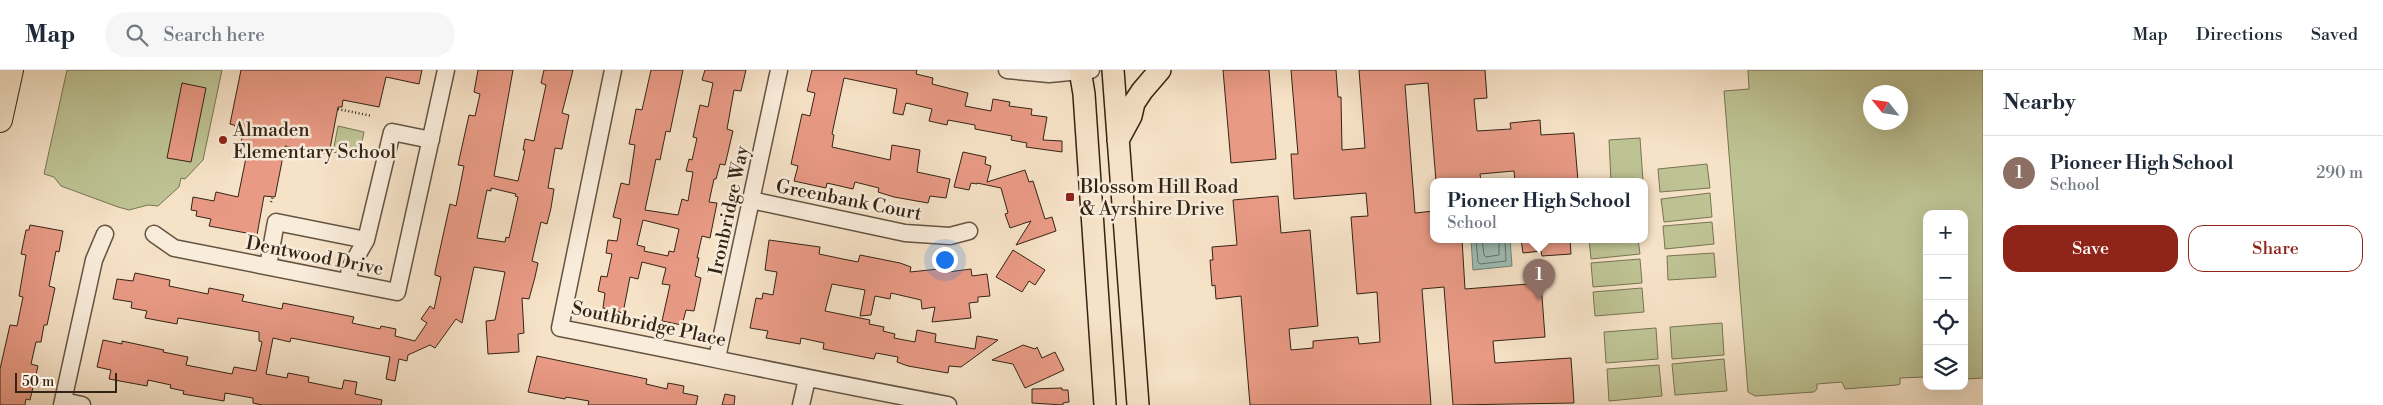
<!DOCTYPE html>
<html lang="en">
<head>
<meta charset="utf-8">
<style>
	:root { --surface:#fff; --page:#f6f6f7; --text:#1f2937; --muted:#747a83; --line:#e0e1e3; --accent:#8f2418 }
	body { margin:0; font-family:"Libre Bodoni",serif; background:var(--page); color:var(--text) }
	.controls { position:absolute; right:15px; bottom:15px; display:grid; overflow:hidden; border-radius:10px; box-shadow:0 5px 20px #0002 }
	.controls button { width:45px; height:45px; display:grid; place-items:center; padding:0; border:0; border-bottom:1px solid var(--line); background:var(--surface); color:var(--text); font:25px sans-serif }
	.compass { position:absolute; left:1863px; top:15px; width:45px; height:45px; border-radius:50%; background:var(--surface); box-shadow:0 5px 20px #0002; rotate:300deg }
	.scale { position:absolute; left:15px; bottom:12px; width:102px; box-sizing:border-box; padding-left:5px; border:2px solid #332415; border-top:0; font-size:14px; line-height:18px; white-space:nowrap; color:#332415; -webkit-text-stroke:4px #f9ecdb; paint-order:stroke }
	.you { position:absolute; left:944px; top:189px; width:18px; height:18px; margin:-12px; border:4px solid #fff; border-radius:50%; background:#1a73e8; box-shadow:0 0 0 8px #1a73e833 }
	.badge { display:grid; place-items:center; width:32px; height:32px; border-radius:50%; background:var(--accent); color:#fff; font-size:16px; font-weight:700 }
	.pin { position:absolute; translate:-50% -41px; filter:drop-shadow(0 1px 2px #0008) }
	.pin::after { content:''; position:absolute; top:26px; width:18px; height:15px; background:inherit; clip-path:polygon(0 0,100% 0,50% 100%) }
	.popup { position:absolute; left:1430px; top:108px; width:218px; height:65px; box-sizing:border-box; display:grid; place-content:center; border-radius:10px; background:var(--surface); filter:drop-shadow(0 1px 4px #0005); font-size:16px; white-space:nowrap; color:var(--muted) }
	.popup b { font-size:19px; color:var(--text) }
	.popup::after { content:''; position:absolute; left:50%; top:100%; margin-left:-10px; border:10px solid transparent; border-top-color:var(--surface) }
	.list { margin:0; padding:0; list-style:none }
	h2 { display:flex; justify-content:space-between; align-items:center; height:65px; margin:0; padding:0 20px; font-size:21px }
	h2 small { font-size:16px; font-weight:400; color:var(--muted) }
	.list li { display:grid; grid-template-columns:32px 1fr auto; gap:15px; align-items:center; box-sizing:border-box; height:75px; padding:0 20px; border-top:1px solid var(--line) }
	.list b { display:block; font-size:19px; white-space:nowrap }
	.list p { margin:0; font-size:16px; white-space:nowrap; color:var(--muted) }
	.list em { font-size:16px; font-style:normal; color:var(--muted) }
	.actions { display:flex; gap:10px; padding:15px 20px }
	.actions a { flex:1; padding:11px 0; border:1px solid var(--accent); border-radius:15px; text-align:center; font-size:18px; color:var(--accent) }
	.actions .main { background:var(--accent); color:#fff }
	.icon { flex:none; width:28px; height:28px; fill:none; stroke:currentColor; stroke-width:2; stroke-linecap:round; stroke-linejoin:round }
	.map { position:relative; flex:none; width:1983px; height:335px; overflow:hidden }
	header { display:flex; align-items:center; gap:30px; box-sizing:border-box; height:70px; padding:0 25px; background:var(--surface); border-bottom:1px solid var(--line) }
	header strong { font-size:24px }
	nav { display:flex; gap:28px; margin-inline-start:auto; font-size:18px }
	.search { width:350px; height:45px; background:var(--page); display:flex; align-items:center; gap:12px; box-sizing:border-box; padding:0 18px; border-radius:28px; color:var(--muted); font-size:19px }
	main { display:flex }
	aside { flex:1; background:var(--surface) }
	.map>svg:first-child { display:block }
	.green { fill:#bec394; stroke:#787454; fill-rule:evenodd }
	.water { fill:#9dbeb6; stroke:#738076 }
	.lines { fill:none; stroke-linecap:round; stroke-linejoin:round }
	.shore { stroke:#687166; stroke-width:1 }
	.building { fill:#e99a85; stroke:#332415; fill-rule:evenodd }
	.minor-casing { stroke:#645442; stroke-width:19 }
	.major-casing { stroke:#332415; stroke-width:24 }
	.highway-casing { stroke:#332415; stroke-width:26 }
	.path { stroke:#332415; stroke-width:2.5; stroke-dasharray:1 2.5; stroke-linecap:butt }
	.minor { stroke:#f9ecdb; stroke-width:16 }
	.major { stroke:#f6e2c7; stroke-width:21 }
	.highway { stroke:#f6e2c7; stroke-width:24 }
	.poi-dot { fill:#8f2418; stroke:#f9ecdb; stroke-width:2 }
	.labels { text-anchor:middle; stroke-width:5; stroke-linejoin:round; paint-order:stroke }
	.poi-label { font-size:19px; fill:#332415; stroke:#f9ecdb; text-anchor:start }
	.street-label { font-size:19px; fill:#332415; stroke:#f9ecdb }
</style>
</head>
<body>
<header>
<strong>Map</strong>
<div class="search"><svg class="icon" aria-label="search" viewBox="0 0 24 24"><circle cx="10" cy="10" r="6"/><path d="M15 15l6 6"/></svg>Search here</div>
<nav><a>Map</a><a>Directions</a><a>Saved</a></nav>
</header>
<main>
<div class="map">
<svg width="1983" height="335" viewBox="0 0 1983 335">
	<rect width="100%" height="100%" fill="#f6e2c7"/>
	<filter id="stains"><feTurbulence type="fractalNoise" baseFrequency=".004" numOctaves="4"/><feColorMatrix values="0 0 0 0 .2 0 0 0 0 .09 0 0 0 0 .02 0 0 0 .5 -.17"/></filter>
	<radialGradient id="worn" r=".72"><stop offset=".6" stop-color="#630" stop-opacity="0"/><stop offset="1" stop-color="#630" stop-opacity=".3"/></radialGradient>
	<!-- green -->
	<path class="green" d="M67 0H222L203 90 185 109 181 108 179 117 158 136 148 135 129 140 118 137 61 116 54 107 44 104Z
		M1748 0H1983V308L1964 309V144H1927V312L1924 307 1900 308V314L1897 315 1845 319 1842 312 1817 314V319L1814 322 1755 326 1748 322 1724 21 1749 19ZM1870 22H1900V52H1870Z
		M338 56 364 62 359 87 333 82Z
		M1640 68 1643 111H1611L1609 70Z
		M1707 94 1710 118 1660 122 1658 99Z
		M1710 123 1712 147 1664 152 1661 129Z
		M1712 152 1714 174 1665 179 1663 156Z
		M1589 169H1638L1640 184 1591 189Z
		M1714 183 1716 207 1668 210 1667 186Z
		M1640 189 1642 213 1593 217 1591 193Z
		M1642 218 1644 242 1595 246 1593 222Z
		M1722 253 1724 285 1672 289 1670 257Z
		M1656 258 1658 289 1606 293 1604 262Z
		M1724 289 1727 321 1675 325 1672 294Z
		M1659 295 1662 326 1609 331 1607 299Z"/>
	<!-- water -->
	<path class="water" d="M1471 169H1510L1512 196 1473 200Z"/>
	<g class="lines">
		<!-- shore -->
		<path class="shore" d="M1476 169 1478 192 1480 194 1506 191 1505 169
			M1482 169 1484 185 1486 187 1499 185V169"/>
	</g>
	<!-- building -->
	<path class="building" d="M241 0H422L419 14 386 7 379 37 343 30 342 37H338L329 84 285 76 275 127 264 126 257 165 209 156 211 149 196 146 197 141 191 140 193 127 214 131 216 122 238 127 249 73 241 71 242 67 234 55 230 54Z
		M478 0H513L494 106 518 111 525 80H523L525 69 534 71 546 15 541 13 544 0H573L562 43 569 45 565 64 562 79 555 78 548 118 554 119 551 138 547 154 541 152 532 191 538 193 535 207 529 229 522 228 524 263 518 264 519 282 488 284 486 251 495 250 505 202 474 197 462 253 456 249 435 278 430 275 408 285 407 291 399 289 395 311 386 309 390 287 291 268 290 272 273 268 266 304 287 308 288 303 309 307 308 312 342 319 344 310 357 312 355 324 382 330 381 335H262L253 333V328L225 323 224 331 183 324 184 321 170 318 171 315 148 310 147 316 109 309 111 300 97 297 103 270 122 274V271L164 280 163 282 188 287 186 295 232 304 234 297 256 301 262 272 259 271V262L178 248 177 254 145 248 147 241 131 238 132 232 113 229 117 209 133 211 135 203 170 210 169 216 208 224 209 218 244 225 242 231 282 239 283 233 354 247 352 253 380 259 381 256 396 259 395 266 415 271 427 253 421 249 430 236 434 239 441 207 435 205V202L450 134 456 136 464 96 458 95 461 81 469 45 475 46 480 24 474 22ZM491 118 516 124 515 126 518 127 509 168 506 167 505 172 477 168 487 120 491 121Z
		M651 0H683L670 62 666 61 660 90 656 89 645 140 678 145 682 129 688 131 693 102 686 101 689 89 692 90 697 68 693 67 700 35 708 37 713 13 702 10 705 0H746L741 21 734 20 727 59 733 61 725 95 720 94 716 109H714L709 132 717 133 710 168 702 166 697 188H699L695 206 701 208 694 241 686 240 682 255 662 251 670 215 662 214 666 198 642 192 638 209 630 207 623 243 603 238 605 223 598 221 601 206 607 207 612 184 606 183 608 170 617 171 621 149 613 147 621 113 629 115 635 75 629 74 633 55 636 39 642 40ZM643 150 679 159 674 182 669 181 668 186 644 181 645 177 637 175Z
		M812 0H917L916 4 933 8 932 14 968 23 965 36 991 41 993 29 1010 32 1009 36 1032 39 1031 45 1047 47 1043 70 1062 71V82L1026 77 1027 73 1011 70 1012 66 975 59V55L948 50 947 55 929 51 932 39 906 33 903 45 893 43 897 19 844 8 832 64 834 65 832 77 890 90 892 75 920 80 917 102 950 109 946 128 930 126 928 133 894 127 878 122 879 118 855 112 853 119 827 113 826 118 794 111 798 96 791 94 802 44 810 46 815 23 807 21Z
		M1223 0H1269L1276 89 1231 93Z
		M1291 0H1336L1338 27H1341L1342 80 1365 78 1359 0H1485L1487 28 1474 29 1477 61 1511 59 1510 53 1540 50 1541 65 1574 63 1578 111H1515L1514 101 1480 104 1481 111H1436L1428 13 1405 15 1415 143 1434 141V169H1462L1465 219 1541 213 1545 267 1493 271 1495 293 1571 288 1574 333 1453 335 1444 217 1422 219 1431 335H1250L1241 226 1216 229 1215 215 1212 216 1210 190H1213L1212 177 1237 175 1233 130 1278 126 1281 163 1310 160 1318 256 1289 259 1291 280 1313 278V271L1358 267 1359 274 1380 272 1377 222 1357 224 1351 147 1368 146 1366 123 1294 129 1291 84H1298Z
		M182 13 206 18 191 92 167 88Z
		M963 82 986 87 985 94 991 96 987 112 1025 100 1029 112 1033 111 1045 149 1052 147 1056 161 1016 175 1031 151 1010 158 1005 144 1008 143 1001 118 977 113V114L971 113 969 120 954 117Z
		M30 155 63 161 59 182 56 181 49 216 55 218 47 255H44L41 272H36L31 294 38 296 30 330 26 329 25 335H0V299L10 255 17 256 23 227 19 226 26 185 21 184 26 160H29Z
		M1521 169H1570L1571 184 1542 186 1541 181 1523 183Z
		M769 170 820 177 819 184 843 189 858 192 860 185 900 193 911 197 910 202 948 198V202L971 199 972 206 987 204 990 226 978 227V232L969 233 971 248 932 252 935 237 922 239 921 230 891 223 890 229 875 226 871 245 860 246 865 220 832 214 825 241 870 250 869 254 884 257 883 261 895 264 894 268 915 272 917 260 936 264 935 272 975 279 977 266 998 270 961 297 949 296 948 303 908 296 897 292 898 287 876 283 874 289 823 279 824 273 801 268 800 274 766 268 768 261 750 258 756 228 762 229 763 223 773 225 777 202 765 200Z
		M1013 180 1045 200 1035 215 1029 211 1022 222 996 207Z
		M1023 275 1035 279 1037 277 1042 288 1055 282 1064 300 1025 318 1013 294 992 290Z
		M537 286 647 309 646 314 667 319 668 313 684 316 683 323 698 326 696 335H588L589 331 566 327 565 329 528 322Z
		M1062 318V320H1068L1069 332 1063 333V335L1032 333V319Z
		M725 324 735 326 734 335H722Z"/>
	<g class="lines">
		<!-- minor casing -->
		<g class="minor-casing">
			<path id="minor" d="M613 0 560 258C689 283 818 311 948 335
				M1007 0 1049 4 1091 0
				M751 130 905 163 950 166 969 161
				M154 164 174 178 397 222 446 0
				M268 196 276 152 366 170
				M348 212 350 198 366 170 392 62 431 70
				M717 288 779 0
				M63 331 82 335
				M62 335 94 190 105 164
				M801 335 807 309"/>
		</g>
		<!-- major casing -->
		<g class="major-casing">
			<path id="major" d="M1080 0 1084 24 1105 335
				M1113 0 1138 335
				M1118 70 1131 46 1134 33 1142 21 1160 0"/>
		</g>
		<!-- highway casing -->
		<g class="highway-casing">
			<path id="highway" d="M0 50 11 0"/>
		</g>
		<!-- path -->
		<path class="path" d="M338 39 372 46
			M271 132 273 126"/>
		<!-- minor -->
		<use href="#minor" class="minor"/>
		<!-- major -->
		<use href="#major" class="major"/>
		<!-- highway -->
		<use href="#highway" class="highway"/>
	</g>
	<!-- markers -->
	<g class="poi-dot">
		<circle cx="223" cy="70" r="5"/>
		<rect x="1065" y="122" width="10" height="10" rx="2.5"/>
	</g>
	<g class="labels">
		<!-- poi labels -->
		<g class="poi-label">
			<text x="233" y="66">Almaden<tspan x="233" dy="22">Elementary School</tspan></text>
			<text x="1080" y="123">Blossom Hill Road<tspan x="1080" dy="22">&amp; Ayrshire Drive</tspan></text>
		</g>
		<!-- street labels -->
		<g class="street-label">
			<text transform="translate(849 129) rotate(11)" y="7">Greenbank Court</text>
			<text transform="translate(728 140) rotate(-78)" y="7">Ironbridge Way</text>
			<text transform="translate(315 185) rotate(11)" y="7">Dentwood Drive</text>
			<text transform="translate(649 253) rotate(12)" y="7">Southbridge Place</text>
		</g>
	</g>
	<rect width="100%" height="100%" filter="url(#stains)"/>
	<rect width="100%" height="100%" fill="url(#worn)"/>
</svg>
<div class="controls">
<button>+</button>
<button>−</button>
<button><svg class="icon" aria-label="locate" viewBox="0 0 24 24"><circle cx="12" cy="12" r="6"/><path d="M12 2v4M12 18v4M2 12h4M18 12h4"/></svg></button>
<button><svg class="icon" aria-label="layers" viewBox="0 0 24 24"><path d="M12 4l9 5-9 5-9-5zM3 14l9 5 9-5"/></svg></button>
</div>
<svg class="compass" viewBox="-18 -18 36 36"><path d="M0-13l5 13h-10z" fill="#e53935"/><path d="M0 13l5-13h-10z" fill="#747a83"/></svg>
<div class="scale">50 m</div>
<div class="you"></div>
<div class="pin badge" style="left:1539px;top:230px;background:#8d6e63">1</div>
<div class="popup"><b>Pioneer High School</b>School</div>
</div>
<aside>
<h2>Nearby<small></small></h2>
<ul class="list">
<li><span class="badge" style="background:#8d6e63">1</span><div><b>Pioneer High School</b><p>School</p></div><em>290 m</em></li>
</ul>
<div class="actions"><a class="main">Save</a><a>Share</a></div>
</aside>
</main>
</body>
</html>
